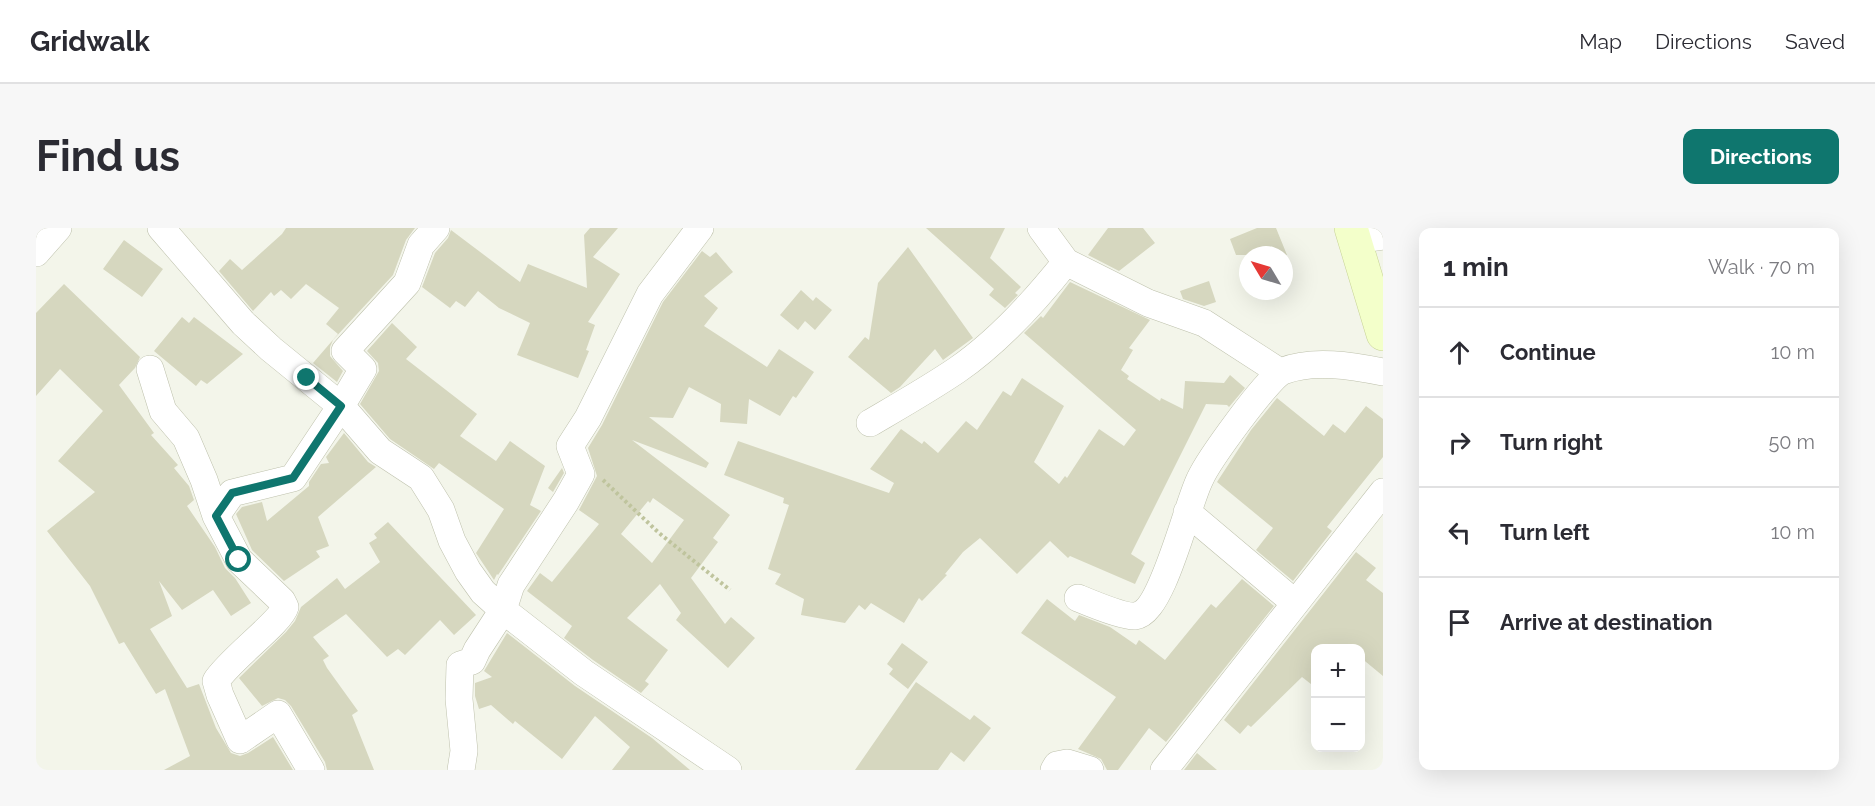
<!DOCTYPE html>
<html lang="en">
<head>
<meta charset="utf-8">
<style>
	:root { --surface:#fff; --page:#f7f7f7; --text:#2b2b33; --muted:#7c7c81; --line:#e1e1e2; --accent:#0f766e }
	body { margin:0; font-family:Raleway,sans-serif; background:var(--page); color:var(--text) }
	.controls { position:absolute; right:18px; bottom:18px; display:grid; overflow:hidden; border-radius:12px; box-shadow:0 6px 24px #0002 }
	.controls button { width:54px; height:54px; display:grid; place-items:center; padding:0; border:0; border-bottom:2px solid var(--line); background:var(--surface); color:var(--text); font:30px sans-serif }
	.compass { position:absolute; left:1203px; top:18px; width:54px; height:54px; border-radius:50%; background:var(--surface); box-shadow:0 6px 24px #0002; rotate:308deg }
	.stop { position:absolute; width:18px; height:18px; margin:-14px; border:4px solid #0f766e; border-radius:50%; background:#fff }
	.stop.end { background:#0f766e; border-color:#fff; box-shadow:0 2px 6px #0008 }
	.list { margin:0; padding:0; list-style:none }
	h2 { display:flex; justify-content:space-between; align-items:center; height:78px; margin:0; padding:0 24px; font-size:26px }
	h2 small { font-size:20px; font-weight:400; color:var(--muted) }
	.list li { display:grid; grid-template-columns:39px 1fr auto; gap:18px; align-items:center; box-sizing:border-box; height:90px; padding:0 24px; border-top:2px solid var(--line) }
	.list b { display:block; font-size:22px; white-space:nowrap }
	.list em { font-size:20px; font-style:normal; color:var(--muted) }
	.icon { flex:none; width:33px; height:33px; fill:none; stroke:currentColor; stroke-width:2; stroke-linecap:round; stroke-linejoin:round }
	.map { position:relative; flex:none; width:1347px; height:542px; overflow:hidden; border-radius:12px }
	header { display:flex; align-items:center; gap:36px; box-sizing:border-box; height:84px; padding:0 30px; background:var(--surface); border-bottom:2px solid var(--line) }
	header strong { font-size:28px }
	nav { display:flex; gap:33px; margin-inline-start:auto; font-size:21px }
	.intro { display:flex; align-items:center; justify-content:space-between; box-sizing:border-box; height:144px; padding:0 36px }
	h1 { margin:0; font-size:42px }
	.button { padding:15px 27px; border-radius:12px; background:var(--accent); color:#fff; font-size:21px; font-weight:700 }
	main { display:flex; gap:36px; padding:0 36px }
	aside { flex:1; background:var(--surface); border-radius:12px; box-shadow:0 6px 24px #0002 }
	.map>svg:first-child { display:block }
	.building { fill:#d6d7bf; fill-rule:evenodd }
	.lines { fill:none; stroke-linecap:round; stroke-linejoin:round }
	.street-casing { stroke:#bec1ac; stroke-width:28 }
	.secondary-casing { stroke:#c7d396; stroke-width:34 }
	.path { stroke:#bfc49d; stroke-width:4; stroke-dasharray:3 3; stroke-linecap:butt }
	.street { stroke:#fff; stroke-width:27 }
	.secondary { stroke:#f3ffca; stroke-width:33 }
	.route { stroke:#0f766e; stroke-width:8 }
</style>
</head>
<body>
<header>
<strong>Gridwalk</strong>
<nav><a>Map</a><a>Directions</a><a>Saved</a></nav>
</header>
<div class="intro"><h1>Find us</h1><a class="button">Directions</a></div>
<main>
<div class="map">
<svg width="1347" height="542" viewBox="0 0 1347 542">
	<rect width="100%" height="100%" fill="#f3f5ea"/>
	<!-- building -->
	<path class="building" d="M250 0H379L370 12 357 47 297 112 294 119V128L307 143 301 154 277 135 302 106 290 96 303 80 270 56 255 71 245 62 238 68 235 64 217 83 183 43 194 31 206 42 246 6Z
		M554 0H582L557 29 584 46 552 94 559 97 550 122 553 123 542 150 481 127 494 95 463 80 442 63 429 79 420 73 414 80 386 59 399 25 412 10 415 2 484 54 492 36 551 60 548 7Z
		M890 0H969L954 30 985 59 979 65 982 67 969 80 953 67 958 61Z
		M1072 0H1107L1119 15 1083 43 1052 27Z
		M1221 0H1240L1251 27H1200L1194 11Z
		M88 12 127 41 106 69 67 41Z
		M872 19 937 110 907 132 899 121 864 159 855 165 812 129 829 109 833 112 842 55Z
		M666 23 674 29 680 24 697 44 668 68 682 80 668 98 731 139 743 121 778 144 760 170 757 168 744 188 713 171 711 196 684 194 685 176 653 159 637 190 613 189 673 235 670 240 596 212 694 287 677 310 682 314 655 350 689 396 695 389 719 410 692 440 640 392 645 385 624 356 591 390 632 422 609 453 613 456 605 465 557 432 528 410 536 398 491 363 504 345 516 354 563 296 543 282 561 248 552 220 566 197 627 74ZM617 270 648 292 616 335 585 306 612 273 614 275Z
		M1173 53 1180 74 1168 78 1147 71 1144 63Z
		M1034 54 1114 92 1093 120 1097 122 1085 142 1093 148 1091 151 1124 173 1125 170 1147 181 1149 153 1188 155 1194 147 1209 160 1193 179 1191 177 1170 176 1095 326 1109 335 1099 356 1034 328 1032 330 1014 313 981 346 944 310 927 324 909 346 911 347 886 373 883 370 868 395 835 375 829 382 823 377 809 395 765 387 768 371 739 356 745 346 732 341 753 277 747 275 748 270 688 247 702 213 853 265 858 255 834 241 865 201 886 216 888 213 902 225 930 193 941 202 967 163 975 168 986 150 1028 178 998 234 1023 256 1029 248 1031 250 1063 201 1088 218 1100 202 988 105 1005 88 1007 90Z
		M28 56 104 129 99 140 83 157 118 205 115 207 142 237 138 240 153 258 158 272 151 278 179 319 189 340 199 350 215 375 195 388 177 362 146 382 123 353 136 388 114 401 151 460 163 456 180 500 195 525 204 528 212 525 237 509 257 542H128L154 528 129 461 120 466 88 414 83 416 54 358 11 303 59 264 22 233 67 183 24 141 0 168V85Z
		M765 62 777 73 780 69 796 82 779 102 769 93 762 102 744 87Z
		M146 89 153 95 158 89 207 126 171 156 165 152 160 158 118 123Z
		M356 95 381 119 370 131 441 186 424 208 460 233 474 213 509 238 494 277 505 283 462 347 461 346 458 352 440 325 468 281 403 235 398 241 354 211 324 176 343 143 342 135 331 123Z
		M1241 170 1288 208 1297 196 1309 205 1330 178 1347 191V229L1291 299 1296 303 1257 353 1220 322 1237 300 1181 254 1215 202Z
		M308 205 332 234 340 239 282 289 293 318 280 323 284 329 248 353 216 322 200 286 206 279 226 274 231 293 273 258V254L285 236 293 235 290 229Z
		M526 240 528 245 517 264 512 260Z
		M352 294 440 387 418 407 404 392 369 427 362 421 351 429 310 386 277 409 293 428 287 432 291 440 322 483 316 487 338 542H291L289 534 255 478 249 472 242 470 226 478 203 450 250 404 259 393 265 379 301 350 309 361 344 334 333 315 341 310 338 306Z
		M1320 324 1340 340 1330 352 1347 365V448L1324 429V420H1280V460L1266 449 1215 499 1212 497 1204 506 1188 492Z
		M1206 351 1238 378 1130 514 1113 500 1082 542H1071L1065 531 1042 521 1080 469 985 405 1011 371 1039 393 1043 387 1074 399 1100 417 1103 412 1129 432 1175 376 1180 380Z
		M471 405 539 458 616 510 654 542H576L594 519 559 488 526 531 479 493 477 496 455 477 443 481 439 468V455L456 449 448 443Z
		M866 415 892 434 872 461 853 446 857 441 851 436Z
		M880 454 934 492 938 487 955 500 928 534 915 524 902 542H819Z
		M1161 525 1181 542H1148Z"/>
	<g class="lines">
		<!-- street casing -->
		<g class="street-casing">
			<path id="street" d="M125 0 207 95 235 121 305 178 344 223 385 250 405 282 416 313 432 343 447 364 467 382 548 445 692 542
				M1005 0 1030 34 1112 75 1168 95 1244 144
				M1319 12 1347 8
				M0 25 22 0
				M114 141 127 183 150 210 168 252 180 288 203 332 246 373 249 379C245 394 193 432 180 453L184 467 204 512 242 486 275 542
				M834 195C863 178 893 161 921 142 963 113 999 73 1030 34
				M1151 284 1259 375
				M180 288 196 265 257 250 305 178 327 141 309 123 371 55 385 17 400 0
				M1042 370C1054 375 1087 389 1099 388 1127 385 1151 276 1164 251 1172 233 1232 149 1247 143 1277 131 1317 138 1347 144
				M425 542 428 523 423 471 424 437 436 433 441 422 467 382 475 357 530 273 545 246 534 218 552 190 614 66 664 0
				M1018 542 1021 537 1031 535 1054 542
				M1128 542 1347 264"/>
		</g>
		<!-- secondary casing -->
		<g class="secondary-casing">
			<path id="secondary" d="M1315 0 1347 106"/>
		</g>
		<!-- path -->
		<path class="path" d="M567 252 623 305 694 362"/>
		<!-- street -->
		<use href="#street" class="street"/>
		<!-- secondary -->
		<use href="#secondary" class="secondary"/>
	</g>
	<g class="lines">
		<!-- route -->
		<path class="route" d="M203 332 180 288 196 265 257 250 305 178 271 150"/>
	</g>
</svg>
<div class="controls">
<button>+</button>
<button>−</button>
</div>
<svg class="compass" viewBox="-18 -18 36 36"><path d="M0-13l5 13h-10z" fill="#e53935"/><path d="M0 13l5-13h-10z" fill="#7c7c81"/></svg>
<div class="stop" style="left:203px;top:332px"></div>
<div class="stop end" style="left:271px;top:150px"></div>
</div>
<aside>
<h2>1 min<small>Walk · 70 m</small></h2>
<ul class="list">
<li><svg class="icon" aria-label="ahead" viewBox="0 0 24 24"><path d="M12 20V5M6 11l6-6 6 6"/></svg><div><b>Continue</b></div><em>10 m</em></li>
<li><svg class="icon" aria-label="right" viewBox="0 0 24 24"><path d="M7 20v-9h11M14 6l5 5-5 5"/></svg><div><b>Turn right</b></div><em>50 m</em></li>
<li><svg class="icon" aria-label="left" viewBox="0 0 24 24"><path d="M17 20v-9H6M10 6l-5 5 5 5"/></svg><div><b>Turn left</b></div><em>10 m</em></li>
<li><svg class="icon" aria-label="arrive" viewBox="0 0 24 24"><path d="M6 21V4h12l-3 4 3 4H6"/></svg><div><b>Arrive at destination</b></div></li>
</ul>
</aside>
</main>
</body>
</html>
